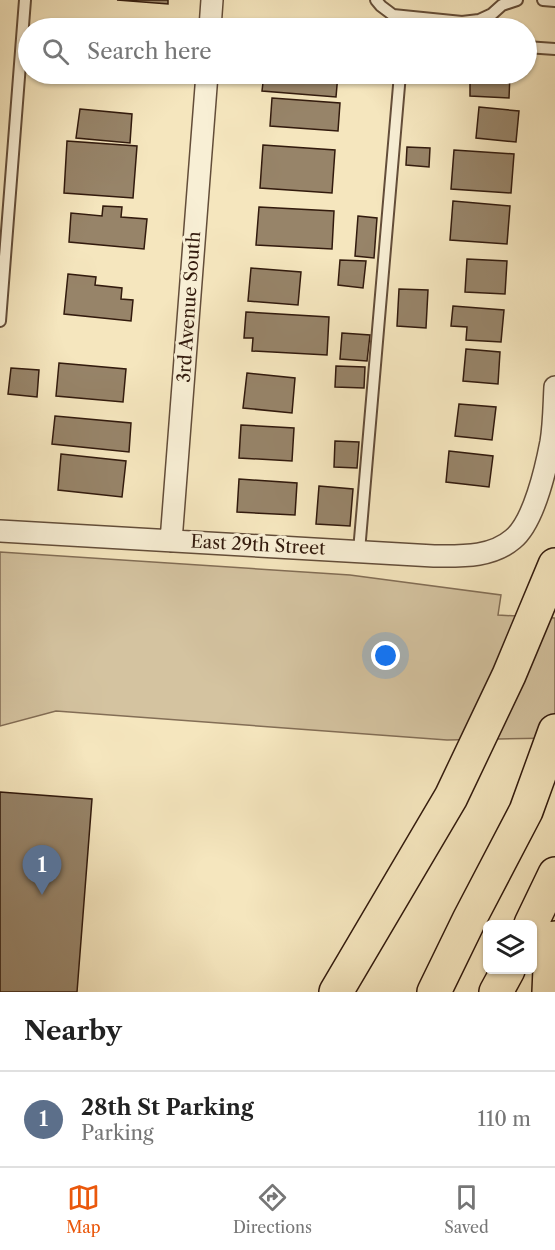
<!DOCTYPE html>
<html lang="en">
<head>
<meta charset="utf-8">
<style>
	:root { --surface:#fff; --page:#f2f2f2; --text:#222; --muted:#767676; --line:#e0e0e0; --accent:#ea580c }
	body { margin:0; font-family:"Libre Caslon Text",serif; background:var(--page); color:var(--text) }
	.controls { position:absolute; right:18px; bottom:18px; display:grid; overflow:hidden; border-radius:9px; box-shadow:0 2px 4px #0004 }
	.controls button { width:54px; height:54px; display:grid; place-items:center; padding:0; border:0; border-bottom:2px solid var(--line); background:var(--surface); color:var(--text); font:30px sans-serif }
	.you { position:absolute; left:386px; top:656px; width:21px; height:21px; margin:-15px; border:4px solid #fff; border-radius:50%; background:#1a73e8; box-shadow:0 0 0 9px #1a73e833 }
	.badge { display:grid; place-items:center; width:39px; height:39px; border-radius:50%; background:var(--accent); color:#fff; font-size:20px; font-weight:700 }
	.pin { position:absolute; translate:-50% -50px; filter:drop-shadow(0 2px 3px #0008) }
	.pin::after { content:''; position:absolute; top:32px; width:21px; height:18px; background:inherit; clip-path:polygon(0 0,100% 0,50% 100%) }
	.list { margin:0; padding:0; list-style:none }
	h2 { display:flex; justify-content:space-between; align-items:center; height:78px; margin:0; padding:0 24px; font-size:26px }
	h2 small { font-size:20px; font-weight:400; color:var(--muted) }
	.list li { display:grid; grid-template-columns:39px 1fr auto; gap:18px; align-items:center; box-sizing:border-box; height:96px; padding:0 24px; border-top:2px solid var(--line) }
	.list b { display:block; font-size:22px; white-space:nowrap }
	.list p { margin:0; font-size:20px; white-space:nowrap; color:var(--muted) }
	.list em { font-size:20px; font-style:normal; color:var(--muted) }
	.icon { flex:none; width:33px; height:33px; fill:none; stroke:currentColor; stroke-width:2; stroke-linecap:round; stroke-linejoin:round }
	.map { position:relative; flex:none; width:555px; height:992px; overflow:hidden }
	.search { position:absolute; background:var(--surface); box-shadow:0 2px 4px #0004; left:18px; right:18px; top:18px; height:66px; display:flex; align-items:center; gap:15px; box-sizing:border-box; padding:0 21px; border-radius:33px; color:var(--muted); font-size:22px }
	.sheet { height:174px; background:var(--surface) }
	nav { display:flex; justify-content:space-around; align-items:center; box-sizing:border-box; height:84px; border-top:2px solid var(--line); background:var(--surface); font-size:16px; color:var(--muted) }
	nav a { display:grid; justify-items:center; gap:3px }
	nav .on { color:var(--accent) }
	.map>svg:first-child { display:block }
	.green { fill:#d4c3a0; stroke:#836e56; stroke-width:1.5 }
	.building { fill:#978469; stroke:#321a0d; stroke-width:1.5 }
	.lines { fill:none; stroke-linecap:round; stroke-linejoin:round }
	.service-casing { stroke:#634d39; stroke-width:14 }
	.minor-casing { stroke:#634d39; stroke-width:24 }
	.motorway-casing { stroke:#321a0d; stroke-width:36 }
	.service { stroke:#f8efd5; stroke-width:10 }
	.minor { stroke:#f8efd5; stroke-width:21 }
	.motorway { stroke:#f5e6be; stroke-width:33 }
	.labels { text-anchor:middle; stroke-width:6; stroke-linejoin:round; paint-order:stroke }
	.street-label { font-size:18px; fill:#321a0d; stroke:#f8efd5 }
</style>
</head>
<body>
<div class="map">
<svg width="555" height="992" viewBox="0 0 555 992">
	<rect width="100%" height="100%" fill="#f5e6be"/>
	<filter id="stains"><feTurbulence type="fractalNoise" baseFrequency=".00333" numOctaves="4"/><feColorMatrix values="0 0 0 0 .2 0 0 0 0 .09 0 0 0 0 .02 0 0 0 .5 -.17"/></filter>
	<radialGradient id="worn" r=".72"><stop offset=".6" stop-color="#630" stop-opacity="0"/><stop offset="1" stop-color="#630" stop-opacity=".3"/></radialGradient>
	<!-- green -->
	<path class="green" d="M0 552 350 575 501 595 498 615 555 618V738L447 740 56 711 0 726Z"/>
	<!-- building -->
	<path class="building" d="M117 0H168V4Z
		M264 74H338L336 97 262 91Z
		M360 74H387V79L360 77Z
		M470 74H510L509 98 470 96Z
		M272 98 340 103 338 131 270 126Z
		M479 107 519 111 516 142 476 138Z
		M80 109 132 114 130 143 76 138Z
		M67 141 137 146 133 198 64 193Z
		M263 145 335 150 332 193 260 188Z
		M407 147 430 148 429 167 406 165Z
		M454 150 514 154 511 193 451 189Z
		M453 201 510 206 507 244 450 240Z
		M103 206 122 207 121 217 147 219 144 249 69 242 71 213 102 216Z
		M259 207 334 211 332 249 256 245Z
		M358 216 377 218 374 258 355 256Z
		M467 259 507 261 505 294 465 292Z
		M340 260 366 261 363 288 338 285Z
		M251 268 301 272 298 305 248 301Z
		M68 274 96 277 95 285 122 288 121 299 133 300 131 321 64 314Z
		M399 289 428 290 426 328 397 326Z
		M453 306 504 310 501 342 466 340 467 327 451 326Z
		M246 312 329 317 327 355 252 351 253 338H244Z
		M342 333 370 335 367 361 340 359Z
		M466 349 500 352 498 384 463 381Z
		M59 363 126 369 123 402 56 396Z
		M336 366 365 367 364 388 335 387Z
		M11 368 39 370 37 397 8 394Z
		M247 373 295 378 292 413 243 408Z
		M459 404 496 407 492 440 455 436Z
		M55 416 131 423 129 452 52 444Z
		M241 425 294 428 292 461 239 458Z
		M335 441 359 442 357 468 334 467Z
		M449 451 493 456 489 487 446 482Z
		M61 454 126 461 122 497 58 490Z
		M239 479 297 483 295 515 237 512Z
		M319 486 353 489 350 526 316 524Z
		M0 792 92 799 77 992H0Z"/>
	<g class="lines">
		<!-- service casing -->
		<g class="service-casing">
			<path id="service" d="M376 0 381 6 393 15 462 22 479 20 492 14 502 5 517 0
				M543 0 555 1
				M210 25 257 28
				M526 47 555 49
				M0 321 25 0
				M359 551 400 74"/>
		</g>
		<!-- minor casing -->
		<g class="minor-casing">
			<path id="minor" d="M210 28 212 0
				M0 531 434 556C460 556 491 558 513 539 534 522 546 468 551 442 554 424 554 405 555 387
				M171 541 207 74"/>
		</g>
		<!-- motorway casing -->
		<g class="motorway-casing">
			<path id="motorway" d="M531 924 555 874
				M336 992 451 797 509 675 555 565
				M434 992 469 920 526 811 555 731
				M496 992 508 970
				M549 992 551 945 555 938"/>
		</g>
		<!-- service -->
		<use href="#service" class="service"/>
		<!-- minor -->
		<use href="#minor" class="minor"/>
		<!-- motorway -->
		<use href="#motorway" class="motorway"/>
	</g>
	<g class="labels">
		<!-- street labels -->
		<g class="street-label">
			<text transform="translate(189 307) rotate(-86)" y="6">3rd Avenue South</text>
			<text transform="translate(258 545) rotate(3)" y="6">East 29th Street</text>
		</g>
	</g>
	<rect width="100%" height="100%" filter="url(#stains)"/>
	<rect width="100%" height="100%" fill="url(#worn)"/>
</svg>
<div class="controls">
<button><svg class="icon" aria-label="layers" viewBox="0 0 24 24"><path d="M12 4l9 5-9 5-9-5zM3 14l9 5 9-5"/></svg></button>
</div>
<div class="you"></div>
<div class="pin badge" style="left:42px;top:895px;background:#5c6f8a">1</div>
<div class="search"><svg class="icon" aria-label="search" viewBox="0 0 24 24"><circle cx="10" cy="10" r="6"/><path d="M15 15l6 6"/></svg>Search here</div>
</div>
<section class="sheet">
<h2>Nearby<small></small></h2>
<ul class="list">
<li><span class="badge" style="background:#5c6f8a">1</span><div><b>28th St Parking</b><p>Parking</p></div><em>110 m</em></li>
</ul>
</section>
<nav>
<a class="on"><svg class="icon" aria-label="map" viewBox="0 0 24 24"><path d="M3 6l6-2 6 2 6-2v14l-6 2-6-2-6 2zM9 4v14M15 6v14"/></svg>Map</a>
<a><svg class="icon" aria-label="directions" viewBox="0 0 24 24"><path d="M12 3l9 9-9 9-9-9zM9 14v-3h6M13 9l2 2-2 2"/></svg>Directions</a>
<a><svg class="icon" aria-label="saved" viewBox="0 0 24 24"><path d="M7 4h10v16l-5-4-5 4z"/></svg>Saved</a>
</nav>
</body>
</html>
